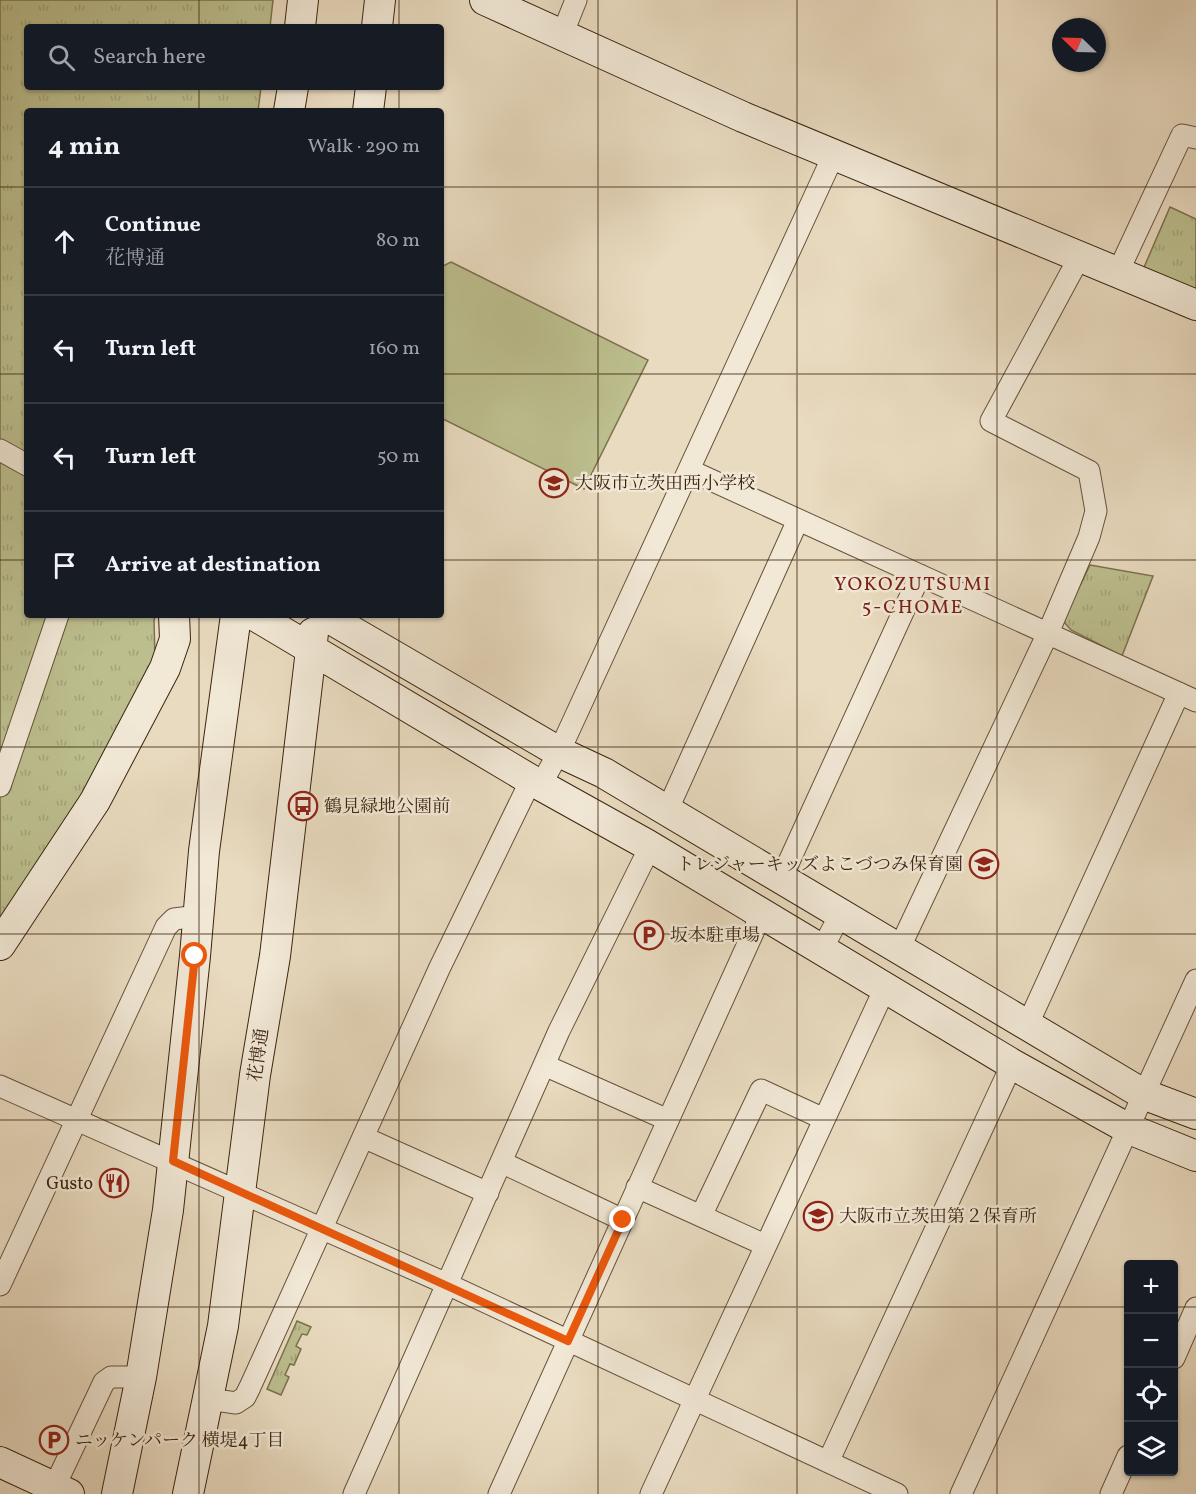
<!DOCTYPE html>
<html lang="en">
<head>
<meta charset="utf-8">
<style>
	:root { --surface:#171b24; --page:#20242c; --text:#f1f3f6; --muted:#9ea1a6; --line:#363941 }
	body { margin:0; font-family:Vollkorn,"Noto Serif JP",serif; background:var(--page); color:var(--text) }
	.controls { position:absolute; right:18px; bottom:18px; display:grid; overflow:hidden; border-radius:6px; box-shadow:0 2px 4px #0004 }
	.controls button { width:54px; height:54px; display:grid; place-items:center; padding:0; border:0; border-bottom:2px solid var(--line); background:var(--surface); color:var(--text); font:30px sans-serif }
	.compass { position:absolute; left:1052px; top:18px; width:54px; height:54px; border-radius:50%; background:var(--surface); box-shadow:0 2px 4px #0004; rotate:293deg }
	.stop { position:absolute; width:18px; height:18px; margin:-14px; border:4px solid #ea580c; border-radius:50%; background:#fff }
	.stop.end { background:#ea580c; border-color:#fff; box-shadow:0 2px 6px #0008 }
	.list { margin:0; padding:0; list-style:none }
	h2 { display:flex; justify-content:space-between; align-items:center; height:78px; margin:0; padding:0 24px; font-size:26px }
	h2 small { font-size:20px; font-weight:400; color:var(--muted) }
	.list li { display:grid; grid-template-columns:39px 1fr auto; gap:18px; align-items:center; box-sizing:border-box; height:108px; padding:0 24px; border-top:2px solid var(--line) }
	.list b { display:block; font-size:22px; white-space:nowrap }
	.list p { margin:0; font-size:20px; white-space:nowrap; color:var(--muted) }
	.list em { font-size:20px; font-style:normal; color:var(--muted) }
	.icon { flex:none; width:33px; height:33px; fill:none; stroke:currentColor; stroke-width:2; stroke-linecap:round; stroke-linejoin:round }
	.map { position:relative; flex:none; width:1196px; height:1494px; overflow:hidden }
	.search { position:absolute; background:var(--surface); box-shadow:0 2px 4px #0004; left:24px; top:24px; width:420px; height:66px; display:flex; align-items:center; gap:15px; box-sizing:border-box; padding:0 21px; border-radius:6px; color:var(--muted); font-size:22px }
	.panel { position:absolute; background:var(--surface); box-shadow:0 2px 4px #0004; left:24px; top:108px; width:420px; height:510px; border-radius:6px }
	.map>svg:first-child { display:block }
	.grass { fill:url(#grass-tufts); stroke:#7c714e; stroke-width:1.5 }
	.pitch { fill:#bcbe8e; stroke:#7c714e; stroke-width:1.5 }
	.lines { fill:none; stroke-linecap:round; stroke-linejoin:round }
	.street-casing { stroke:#67523b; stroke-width:23 }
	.secondary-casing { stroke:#3c240f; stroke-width:32 }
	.street { stroke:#f1e8d6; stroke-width:21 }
	.secondary { stroke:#f1e8d6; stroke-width:30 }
	.route { stroke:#ea580c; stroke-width:8 }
	.grid { fill:none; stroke:#3c240f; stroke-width:1.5; stroke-opacity:0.55 }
	.labels { text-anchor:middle; stroke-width:5; stroke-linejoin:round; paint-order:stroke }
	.poi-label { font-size:18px; fill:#3c240f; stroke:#f1e8d6; text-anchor:start }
	.street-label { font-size:18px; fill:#3c240f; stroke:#f1e8d6 }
	.neighbourhood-label { font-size:20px; letter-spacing:1.5px; fill:#7a1f14; stroke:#f1e8d6 }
</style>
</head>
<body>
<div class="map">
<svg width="1196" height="1494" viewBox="0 0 1196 1494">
	<defs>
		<pattern id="grass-tufts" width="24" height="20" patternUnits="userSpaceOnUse" patternTransform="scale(1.5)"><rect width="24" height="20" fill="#bcbe8e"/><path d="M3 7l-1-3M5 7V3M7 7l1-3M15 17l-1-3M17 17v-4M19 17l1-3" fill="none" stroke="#a2a379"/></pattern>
	</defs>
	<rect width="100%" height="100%" fill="#e9dbc0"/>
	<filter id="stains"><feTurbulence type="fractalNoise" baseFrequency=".00333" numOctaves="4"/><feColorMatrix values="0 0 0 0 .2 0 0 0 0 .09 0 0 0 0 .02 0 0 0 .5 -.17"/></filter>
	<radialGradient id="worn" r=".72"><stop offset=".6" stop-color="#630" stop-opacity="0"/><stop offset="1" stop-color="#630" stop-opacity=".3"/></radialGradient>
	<!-- grass -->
	<path class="grass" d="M0 0H273L270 27H27V87H261L258 111H27V615H156L154 620 155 659 73 817 0 924Z
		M1170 207 1196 219V294L1142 272Z
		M1090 565 1153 576 1122 656 1071 630 1063 621Z
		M297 1321 311 1327 307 1335 302 1334 296 1346 301 1349 294 1365 290 1364 285 1375 289 1377 281 1395 267 1389Z"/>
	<!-- pitch -->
	<path class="pitch" d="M451 262 648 360 584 489 441 418V267Z"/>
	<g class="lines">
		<!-- street casing -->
		<g class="street-casing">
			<path id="street" d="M562 35 576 0
				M1118 272 1182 135 1196 138
				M0 450 27 465
				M689 470 1196 701
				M0 786 58 615
				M540 786 559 752 834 154
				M667 811 798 520
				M781 879 920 575
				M899 949 1048 633 1089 537 1096 511 1089 471 991 421 1080 256
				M821 951 840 915
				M1027 1026 1179 693
				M544 1065 668 1120
				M0 1086 447 1284 897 1494
				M363 1137 488 1193
				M501 1162 623 1220
				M637 1187 765 1245
				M701 1216 761 1090 824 1119
				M0 1285 166 927 174 919 198 916
				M1174 1358 1196 1308
				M208 1399 236 1403 245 1397 250 1387 440 967 531 780
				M829 1460 1012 1064
				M51 1494 104 1382 111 1377H141
				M354 1494 559 1031 650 847
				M499 1494 761 915
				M651 1494 885 988
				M961 1494 1196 980
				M1111 1494 1128 1456"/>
		</g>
		<!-- secondary casing -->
		<g class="secondary-casing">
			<path id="secondary" d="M485 0 743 117 1196 305
				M300 27 303 0
				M377 27 380 0
				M289 111 293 87
				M368 111 371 87
				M254 615 531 780 646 844 1012 1064 1127 1128 1196 1156
				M324 615 559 752 604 773 1143 1094 1196 1114
				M0 945 95 801 165 668 175 639 174 615
				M0 1462 69 1494
				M117 1494 141 1377 168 1210 195 956 204 851 236 615
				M188 1494 223 1326 255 1075 275 956 313 633"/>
		</g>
		<!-- street -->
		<use href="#street" class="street"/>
		<!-- secondary -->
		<use href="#secondary" class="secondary"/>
	</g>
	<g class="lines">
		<!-- route -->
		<path class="route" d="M195 956 173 1161 568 1341 623 1220"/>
	</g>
	<!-- grid -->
	<path class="grid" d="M199 0V27M399 0V27M598 0V1494M797 0V1494M997 0V1494M199 87V111M399 87V111M0 187H27M441 187H1196M0 374H27M441 374H1196M0 560H27M441 560H1196M199 615V1494M399 615V1494M0 747H1196M0 934H1196M0 1120H1196M0 1307H1128M1174 1307H1196"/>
	<!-- icons -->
	<defs>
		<g id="school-ring" transform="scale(1.5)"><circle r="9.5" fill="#f1e8d6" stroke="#8f2418" stroke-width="1.5"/><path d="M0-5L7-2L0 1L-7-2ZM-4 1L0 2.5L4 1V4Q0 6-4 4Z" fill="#8f2418"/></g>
		<g id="bus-ring" transform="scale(1.5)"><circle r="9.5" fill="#f1e8d6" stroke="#8f2418" stroke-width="1.5"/><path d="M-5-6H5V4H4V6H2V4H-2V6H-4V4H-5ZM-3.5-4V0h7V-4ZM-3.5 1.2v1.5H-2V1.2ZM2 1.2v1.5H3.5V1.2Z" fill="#8f2418"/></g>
		<g id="parking-ring" transform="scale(1.5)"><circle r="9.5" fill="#f1e8d6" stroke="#8f2418" stroke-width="1.5"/><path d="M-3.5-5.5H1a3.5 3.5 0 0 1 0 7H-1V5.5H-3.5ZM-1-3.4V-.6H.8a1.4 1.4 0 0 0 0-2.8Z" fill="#8f2418"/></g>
		<g id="restaurant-ring" transform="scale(1.5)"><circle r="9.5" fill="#f1e8d6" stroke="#8f2418" stroke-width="1.5"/><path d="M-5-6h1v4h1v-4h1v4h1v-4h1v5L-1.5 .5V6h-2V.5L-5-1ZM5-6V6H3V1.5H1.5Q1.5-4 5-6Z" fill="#8f2418"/></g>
	</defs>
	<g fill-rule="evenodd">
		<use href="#school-ring" x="554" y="483"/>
		<use href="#bus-ring" x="303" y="806"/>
		<use href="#school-ring" x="984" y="864"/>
		<use href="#parking-ring" x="649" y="935"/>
		<use href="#restaurant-ring" x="114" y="1183"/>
		<use href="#school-ring" x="818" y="1216"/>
		<use href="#parking-ring" x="54" y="1440"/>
	</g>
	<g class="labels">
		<!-- poi labels -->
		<g class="poi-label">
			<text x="575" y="489">大阪市立茨田西小学校</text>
			<text x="324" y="812">鶴見緑地公園前</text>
			<text x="963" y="870" text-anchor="end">トレジャーキッズよこづつみ保育園</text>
			<text x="670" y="941">坂本駐車場</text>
			<text x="93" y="1189" text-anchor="end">Gusto</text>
			<text x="839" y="1222">大阪市立茨田第２保育所</text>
			<text x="75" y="1446">ニッケンパーク 横堤4丁目</text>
		</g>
		<!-- street labels -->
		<g class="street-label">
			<text transform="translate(258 1055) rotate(-82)" y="6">花博通</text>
		</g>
		<!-- neighbourhood labels -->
		<g class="neighbourhood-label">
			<text x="913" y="590">YOKOZUTSUMI<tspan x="913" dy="23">5-CHOME</tspan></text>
		</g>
	</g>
	<rect width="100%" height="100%" filter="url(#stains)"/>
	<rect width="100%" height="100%" fill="url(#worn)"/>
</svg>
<div class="controls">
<button>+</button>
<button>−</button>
<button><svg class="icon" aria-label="locate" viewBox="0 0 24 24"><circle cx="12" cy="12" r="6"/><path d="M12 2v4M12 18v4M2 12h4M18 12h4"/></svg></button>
<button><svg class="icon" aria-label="layers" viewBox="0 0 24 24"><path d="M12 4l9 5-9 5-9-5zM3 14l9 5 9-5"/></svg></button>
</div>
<svg class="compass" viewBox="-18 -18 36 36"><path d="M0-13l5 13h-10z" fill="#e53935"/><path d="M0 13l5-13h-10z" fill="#9ea1a6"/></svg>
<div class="stop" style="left:195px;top:956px"></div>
<div class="stop end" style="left:623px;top:1220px"></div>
<div class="search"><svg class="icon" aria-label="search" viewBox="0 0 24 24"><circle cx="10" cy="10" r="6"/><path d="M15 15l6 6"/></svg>Search here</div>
<section class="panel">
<h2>4 min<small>Walk · 290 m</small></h2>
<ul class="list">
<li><svg class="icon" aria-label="ahead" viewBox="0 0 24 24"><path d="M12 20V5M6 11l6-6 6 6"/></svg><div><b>Continue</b><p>花博通</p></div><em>80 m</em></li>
<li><svg class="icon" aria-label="left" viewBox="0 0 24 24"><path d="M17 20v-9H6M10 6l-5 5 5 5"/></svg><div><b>Turn left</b></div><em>160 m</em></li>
<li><svg class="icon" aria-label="left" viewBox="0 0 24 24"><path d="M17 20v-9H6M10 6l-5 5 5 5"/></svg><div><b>Turn left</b></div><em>50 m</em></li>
<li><svg class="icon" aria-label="arrive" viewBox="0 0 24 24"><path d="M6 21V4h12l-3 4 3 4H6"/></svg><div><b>Arrive at destination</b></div></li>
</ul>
</section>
</div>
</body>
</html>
